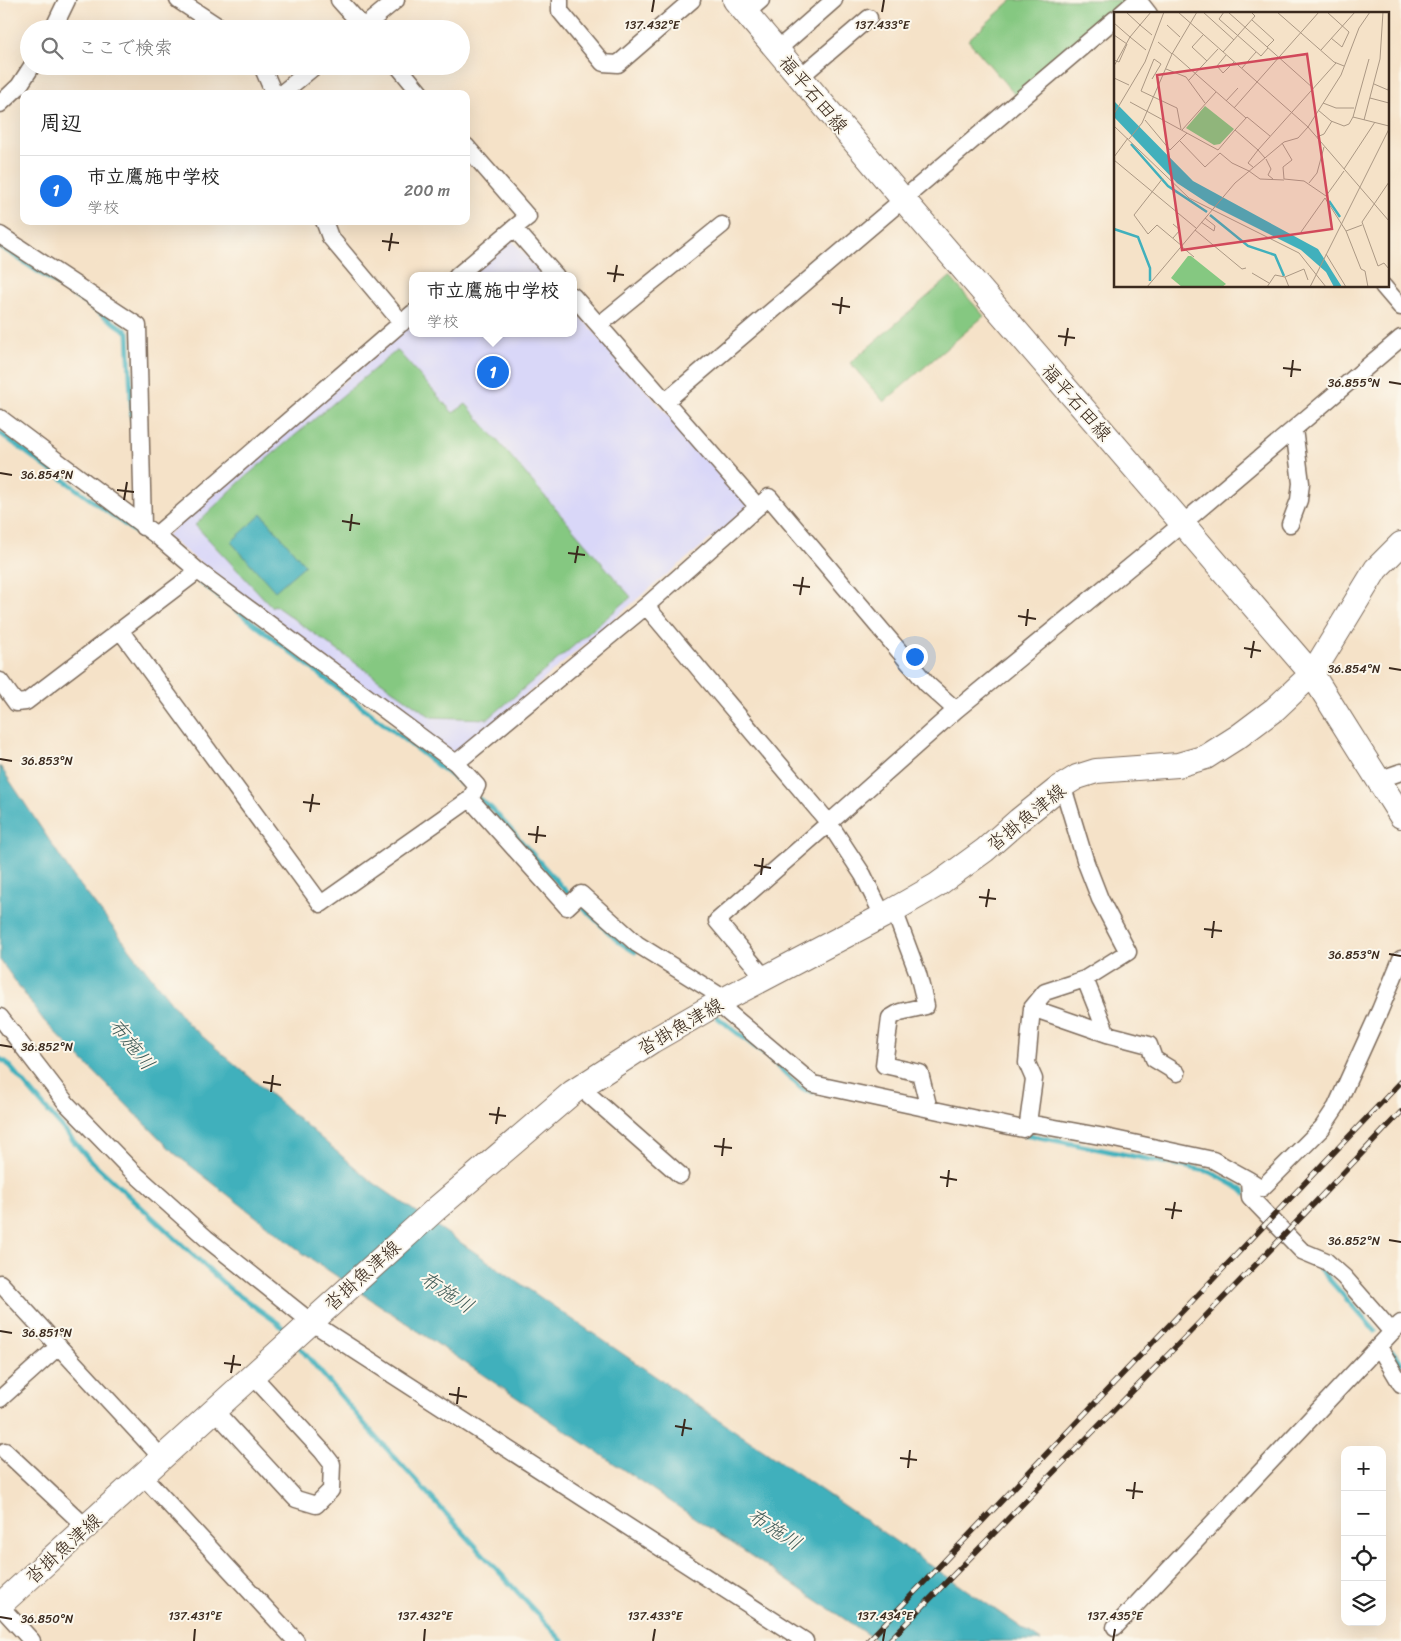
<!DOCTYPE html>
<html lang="ja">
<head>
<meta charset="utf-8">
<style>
	:root { --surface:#fff; --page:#f6f6f6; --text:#222; --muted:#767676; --line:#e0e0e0; --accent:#1a73e8 }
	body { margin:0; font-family:Sriracha,"Klee One",sans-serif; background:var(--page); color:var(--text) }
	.controls { position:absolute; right:15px; bottom:15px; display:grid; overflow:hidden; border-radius:10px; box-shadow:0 5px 20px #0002 }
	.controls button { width:45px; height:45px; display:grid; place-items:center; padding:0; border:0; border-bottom:1px solid var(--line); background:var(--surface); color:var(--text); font:25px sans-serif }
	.you { position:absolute; left:914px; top:656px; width:18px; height:18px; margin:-12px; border:4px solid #fff; border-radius:50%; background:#1a73e8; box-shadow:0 0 0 8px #1a73e833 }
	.badge { display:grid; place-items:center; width:32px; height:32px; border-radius:50%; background:var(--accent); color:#fff; font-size:16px; font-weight:700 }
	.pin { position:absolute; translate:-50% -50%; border:2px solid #fff; box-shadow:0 1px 5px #0006 }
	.popup { position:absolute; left:409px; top:272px; width:168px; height:65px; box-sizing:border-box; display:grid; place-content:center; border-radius:10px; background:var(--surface); filter:drop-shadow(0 1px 4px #0005); font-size:16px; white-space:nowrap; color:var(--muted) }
	.popup b { font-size:19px; color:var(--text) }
	.popup::after { content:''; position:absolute; left:50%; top:100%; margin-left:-10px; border:10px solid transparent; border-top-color:var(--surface) }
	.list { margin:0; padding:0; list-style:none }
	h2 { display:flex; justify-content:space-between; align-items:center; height:65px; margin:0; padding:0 20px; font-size:21px }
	h2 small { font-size:16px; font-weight:400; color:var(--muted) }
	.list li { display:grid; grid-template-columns:32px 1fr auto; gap:15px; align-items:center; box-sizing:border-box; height:70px; padding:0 20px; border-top:1px solid var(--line) }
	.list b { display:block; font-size:19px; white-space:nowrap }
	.list p { margin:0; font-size:16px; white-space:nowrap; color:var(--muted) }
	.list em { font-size:16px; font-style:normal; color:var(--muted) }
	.icon { flex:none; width:28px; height:28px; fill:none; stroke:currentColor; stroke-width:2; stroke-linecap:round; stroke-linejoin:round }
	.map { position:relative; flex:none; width:1401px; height:1641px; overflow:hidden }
	.search { position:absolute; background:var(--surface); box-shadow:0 5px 20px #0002; left:20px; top:20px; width:450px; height:55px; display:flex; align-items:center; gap:12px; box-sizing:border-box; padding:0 18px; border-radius:28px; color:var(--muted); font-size:19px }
	.panel { position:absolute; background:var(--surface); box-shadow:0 5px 20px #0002; left:20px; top:90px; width:450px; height:135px; border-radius:10px }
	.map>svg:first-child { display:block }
	.built { fill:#d9d7f8 }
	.green { fill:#85c881; stroke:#607950 }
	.water { fill:#41b0bc; stroke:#3e6d6d }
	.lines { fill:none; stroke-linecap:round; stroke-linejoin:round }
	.stream { stroke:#41b0bc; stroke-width:5 }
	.street-casing { stroke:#7c6a5a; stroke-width:19 }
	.secondary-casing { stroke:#7c6a5a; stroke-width:26 }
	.street { stroke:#fff; stroke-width:16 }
	.secondary { stroke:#fff; stroke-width:24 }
	.rail-casing { stroke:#3b2a1e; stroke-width:5.5 }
	.rail { stroke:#fbf7ec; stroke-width:4; stroke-dasharray:11; stroke-linecap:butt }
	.ticks { fill:none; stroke:#3b2a1e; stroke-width:2 }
	.labels { text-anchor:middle; stroke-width:4; stroke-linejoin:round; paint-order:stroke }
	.street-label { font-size:19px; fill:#3b2a1e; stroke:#fbf7ec }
	.water-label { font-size:20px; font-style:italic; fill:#3d5955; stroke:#fbf7ec }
	.inset-river { fill:none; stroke:#41b0bc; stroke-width:2.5 }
	.inset-road { fill:none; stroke:#ab9884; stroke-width:1 }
	.view { fill:#d1495b; fill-opacity:0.15; stroke:#d1495b; stroke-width:2.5 }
	.inset-edge { fill:none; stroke:#3b2a1e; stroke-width:2.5 }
	.ticks-label { font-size:12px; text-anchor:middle; fill:#3b2a1e; stroke:#fbf7ec; stroke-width:4; stroke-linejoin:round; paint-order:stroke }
</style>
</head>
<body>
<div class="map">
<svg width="1401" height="1641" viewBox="0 0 1401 1641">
	<rect width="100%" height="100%" fill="#fbf7ec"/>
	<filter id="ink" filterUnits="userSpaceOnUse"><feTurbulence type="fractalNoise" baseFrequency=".02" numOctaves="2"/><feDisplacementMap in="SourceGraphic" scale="10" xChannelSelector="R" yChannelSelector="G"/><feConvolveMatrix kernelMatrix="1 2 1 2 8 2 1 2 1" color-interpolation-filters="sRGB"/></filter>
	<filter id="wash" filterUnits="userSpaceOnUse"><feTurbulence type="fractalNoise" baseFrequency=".0096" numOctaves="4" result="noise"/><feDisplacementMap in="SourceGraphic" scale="20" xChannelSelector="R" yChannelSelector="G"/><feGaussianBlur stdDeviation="1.12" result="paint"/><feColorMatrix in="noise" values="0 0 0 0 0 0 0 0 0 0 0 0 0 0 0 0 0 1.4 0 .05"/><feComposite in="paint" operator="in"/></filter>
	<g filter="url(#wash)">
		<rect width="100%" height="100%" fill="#f5e2c8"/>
		<!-- built -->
		<path class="built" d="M510 238 545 276H466Z
			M573 308 750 507 643 594 456 755 273 619 166 536 413 322V333H573Z"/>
		<!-- green -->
		<path class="green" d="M1012 0H1129L1016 96 968 40Z
			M950 277 984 316 884 402 850 363Z
			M397 350 453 413 466 404 631 597 488 719 431 717 274 605 272 607 195 525 244 478Z"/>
		<!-- water -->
		<path class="water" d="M262 514 305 565 275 591 231 542Z
			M0 766 73 876 188 1024 371 1181 1041 1641H877L304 1254 174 1153 44 1021 0 960Z"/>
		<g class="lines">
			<!-- stream -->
			<path class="stream" d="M0 246 128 332 132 419
				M0 433 138 534 471 791
				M479 799 491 808 561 886 619 942 635 952
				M717 1017 768 1057 802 1089 814 1092
				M0 1059 6 1062 88 1158 230 1289 278 1323 289 1335
				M1024 1134 1211 1172 1241 1189 1245 1193
				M1319 1268 1375 1331
				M296 1343 367 1427 562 1641
				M1393 1352 1401 1363"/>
		</g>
	</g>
	<g filter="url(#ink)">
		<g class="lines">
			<!-- street casing -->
			<g class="street-casing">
				<path id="street" d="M178 0 222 29
					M339 0 365 29
					M560 0V11L603 63 618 64 692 0
					M1138 0 1149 14
					M746 13 761 0
					M1121 14 1137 0
					M53 29 67 0
					M361 29 396 0
					M777 50 834 0
					M262 66 274 94
					M398 66 421 94
					M800 77 869 18
					M281 94 315 66
					M0 104 19 86 32 66
					M466 146 528 217 514 228 556 276
					M324 221 330 237 402 323
					M0 235 138 326 143 527
					M457 276 514 228
					M1383 286 1401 307
					M573 296 758 507
					M599 325 722 225
					M666 401 1115 19
					M0 418 156 535 198 571 456 763 646 606
					M1290 524 1299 500 1301 483 1294 429
					M156 535 413 313
					M120 630 321 904 470 799
					M0 681 16 703 26 702 198 571
					M456 763 477 786 470 799 567 907 581 894 637 944 725 999
					M1378 780 1401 772
					M1059 788 1066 797 1086 863 1100 899 1128 952 1085 979 1045 992 1032 1008 1027 1063 1034 1079 1028 1123 1105 1137 1213 1160 1249 1180 1250 1197 1302 1251 1326 1261 1344 1277 1392 1332 1401 1323
					M894 910 918 974 926 1006 900 1012 890 1018 884 1065 920 1073 929 1109
					M883 916 863 875 829 823 956 710 1182 524 1401 338
					M764 977 717 921 829 823 646 606 769 497 927 684 956 710
					M1085 979 1107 1034 1149 1045 1154 1059 1177 1073
					M717 1003 813 1084 1023 1129 1028 1123
					M1032 1008 1107 1034
					M0 1017 67 1104 132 1171 206 1238 311 1322 805 1641
					M580 1087 680 1175
					M1249 1180 1262 1188 1322 1128 1336 1107 1380 1010 1401 959
					M0 1283 162 1458
					M1379 1347 1401 1384
					M0 1399 59 1346
					M214 1410 296 1499 316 1505 331 1490 332 1464 322 1451 252 1375
					M5 1451 86 1527
					M143 1476 296 1641
					M0 1606 32 1641
					M1115 1627 1392 1332"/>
			</g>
			<!-- secondary casing -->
			<g class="secondary-casing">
				<path id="secondary" d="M735 0 902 198 1312 674 1401 816
					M0 1605 436 1209 573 1092 652 1041 725 999 883 916 937 885 985 850 1019 820 1059 788 1077 777 1096 771 1178 765 1206 757 1239 736 1275 709 1312 674 1376 569 1401 544"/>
			</g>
			<!-- street -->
			<use href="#street" class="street"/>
			<!-- secondary -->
			<use href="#secondary" class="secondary"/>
			<!-- rail casing -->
			<g class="rail-casing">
				<path id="rail" d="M868 1641 1401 1082
					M889 1641 1272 1248 1401 1112"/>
			</g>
			<!-- rail -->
			<use href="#rail" class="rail"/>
		</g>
	</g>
	<!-- ticks -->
	<path class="ticks" d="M652 12 654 0M882 12 884 0M382 241 399 243M389 251 392 233M607 273 624 275M614 282 617 265M832 304 850 307M840 314 842 297M1058 336 1075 338M1065 346 1068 328M1283 368 1301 370M1291 377 1293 360M1389 382 1401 384M0 473 12 475M117 490 134 492M124 500 127 482M342 521 360 524M350 531 352 514M568 553 585 555M575 563 578 546M793 585 810 587M800 595 803 577M1018 616 1036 619M1026 626 1028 609M1244 648 1261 651M1251 658 1254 641M1389 668 1401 670M0 759 12 761M303 802 320 804M310 812 313 794M528 834 546 836M536 843 538 826M754 865 771 868M761 875 763 858M979 897 996 899M986 907 989 889M1204 929 1222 931M1212 938 1214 921M1389 954 1401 956M0 1045 12 1047M263 1082 281 1085M271 1092 273 1075M489 1114 506 1116M496 1124 499 1107M714 1146 732 1148M722 1156 724 1138M940 1177 957 1180M947 1187 949 1170M1165 1209 1182 1211M1172 1219 1175 1202M1389 1240 1401 1242M0 1331 12 1333M224 1363 241 1365M231 1373 234 1355M449 1394 467 1397M457 1404 459 1387M675 1426 692 1429M682 1436 685 1419M900 1458 917 1460M908 1468 910 1450M1126 1490 1143 1492M1133 1499 1135 1482M0 1617 12 1619M194 1641 195 1629M424 1641 425 1629M653 1641 655 1629M883 1641 885 1629M1113 1641 1115 1629"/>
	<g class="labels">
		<!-- street labels -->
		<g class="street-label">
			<text transform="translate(814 94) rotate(50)" y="7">福平石田線</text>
			<text transform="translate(1077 402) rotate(49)" y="7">福平石田線</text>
			<text transform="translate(1026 817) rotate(-39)" y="7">沓掛魚津線</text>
			<text transform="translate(680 1026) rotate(-30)" y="7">沓掛魚津線</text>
			<text transform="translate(362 1275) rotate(-42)" y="7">沓掛魚津線</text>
			<text transform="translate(63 1548) rotate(-42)" y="7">沓掛魚津線</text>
		</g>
		<!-- water labels -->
		<g class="water-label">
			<text transform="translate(132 1044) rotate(51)" y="7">布施川</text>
			<text transform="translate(447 1292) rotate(33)" y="7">布施川</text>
			<text transform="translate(775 1529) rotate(33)" y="7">布施川</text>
		</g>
	</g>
	<!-- overview -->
	<g transform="translate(1114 12)">
		<rect width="275" height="275" fill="#f5e2c8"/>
		<path d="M91 94 120 117 106 132 100 133 72 116ZM74 244H77L112 272 108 275H68L57 266Z" fill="#85c881"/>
		<path d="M0 89 79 169 204 237 228 275H220L212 260 187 238 95 192 63 171 0 105Z" fill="#41b0bc"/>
		<path class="inset-river" d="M17 132 54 174 93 200M215 189 226 205M96 203 134 234 161 243 170 264M0 217 24 225 36 256V269"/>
		<path class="inset-road" d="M12 0 26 13 16 25 32 38M37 0 26 13 38 23M64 0 194 115 275 209M89 0 120 28M110 0 105 7 147 44 154 36M114 0 199 76M163 0 220 50 230 54M213 0 235 20 228 35 217 26M138 8 160 28 153 35M0 11 16 25 0 54M53 13 66 25M0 23 13 32 5 50 0 48M89 23 78 35 93 49M44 30 58 42M207 38 241 0M109 40 141 4 137 0M58 41 132 106M112 43 103 54 109 61 120 50M47 52 40 47 27 79 63 96 67 117M128 56 142 40M52 57 72 65 91 91M0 66 15 73M38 67 47 52M74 69 104 37M260 72 274 78 275 72M256 86 275 91M112 89 124 76M16 90 104 138 121 118M209 91 222 96H240M120 96 205 0M204 98 217 109 230 114 235 112 239 105 275 114M0 102 31 50 50 0M239 105 255 47M31 108 56 138 73 121M250 108 266 47 269 0M0 114 75 186 185 241 212 275M68 118 102 80M203 125 210 122 218 109M15 127 28 111 58 42 83 0M66 129 91 155 106 141M168 131 178 148 169 155 170 167 190 169 212 184 230 159M106 141 118 151 135 159M0 145 14 126M151 146 144 138 222 51M152 147 157 157 154 163 159 167M0 148 82 216M139 155 134 151 144 138 121 118 133 105 156 124M230 157 261 110M135 159 146 167 170 168M49 166 20 203 34 222 43 213 68 234M275 170 248 210 264 254 270 251 275 257M195 171 203 161 210 135M211 186 232 219 248 213M87 210 100 219 101 214 91 206M81 218 128 257 132 256M232 219 247 257 251 259 254 275M187 220 211 186M59 226 66 218 59 212M67 234 80 245M212 242 232 275M138 261 155 271M171 265 190 257 194 268M33 275 121 171 170 130 184 126 194 115 227 63 245 16 256 0M153 275 161 263 171 265 175 275M196 275 275 117"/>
		<path class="view" d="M193 42 218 217 68 238 43 63Z"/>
		<rect width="275" height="275" class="inset-edge"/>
	</g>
	<g class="ticks-label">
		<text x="652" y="29">137.432°E</text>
		<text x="882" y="29">137.433°E</text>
		<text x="1354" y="387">36.855°N</text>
		<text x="47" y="479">36.854°N</text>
		<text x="1354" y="673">36.854°N</text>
		<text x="47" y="765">36.853°N</text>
		<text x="1354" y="959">36.853°N</text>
		<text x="47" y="1051">36.852°N</text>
		<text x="1354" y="1245">36.852°N</text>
		<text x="47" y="1337">36.851°N</text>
		<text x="195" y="1620">137.431°E</text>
		<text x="425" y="1620">137.432°E</text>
		<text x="655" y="1620">137.433°E</text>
		<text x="885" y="1620">137.434°E</text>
		<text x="1115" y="1620">137.435°E</text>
		<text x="47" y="1623">36.850°N</text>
	</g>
</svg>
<div class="controls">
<button>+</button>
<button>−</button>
<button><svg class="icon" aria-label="locate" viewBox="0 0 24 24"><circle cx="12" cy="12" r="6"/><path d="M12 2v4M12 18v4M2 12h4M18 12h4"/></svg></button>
<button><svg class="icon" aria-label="layers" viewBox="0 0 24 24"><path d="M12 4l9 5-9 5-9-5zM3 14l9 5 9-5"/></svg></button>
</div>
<div class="you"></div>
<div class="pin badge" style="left:493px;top:372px">1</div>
<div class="popup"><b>市立鷹施中学校</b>学校</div>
<div class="search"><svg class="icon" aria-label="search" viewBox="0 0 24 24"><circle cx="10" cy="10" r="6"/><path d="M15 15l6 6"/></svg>ここで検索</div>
<section class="panel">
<h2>周辺<small></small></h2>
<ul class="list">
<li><span class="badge">1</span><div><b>市立鷹施中学校</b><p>学校</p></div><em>200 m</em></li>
</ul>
</section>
</div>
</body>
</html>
